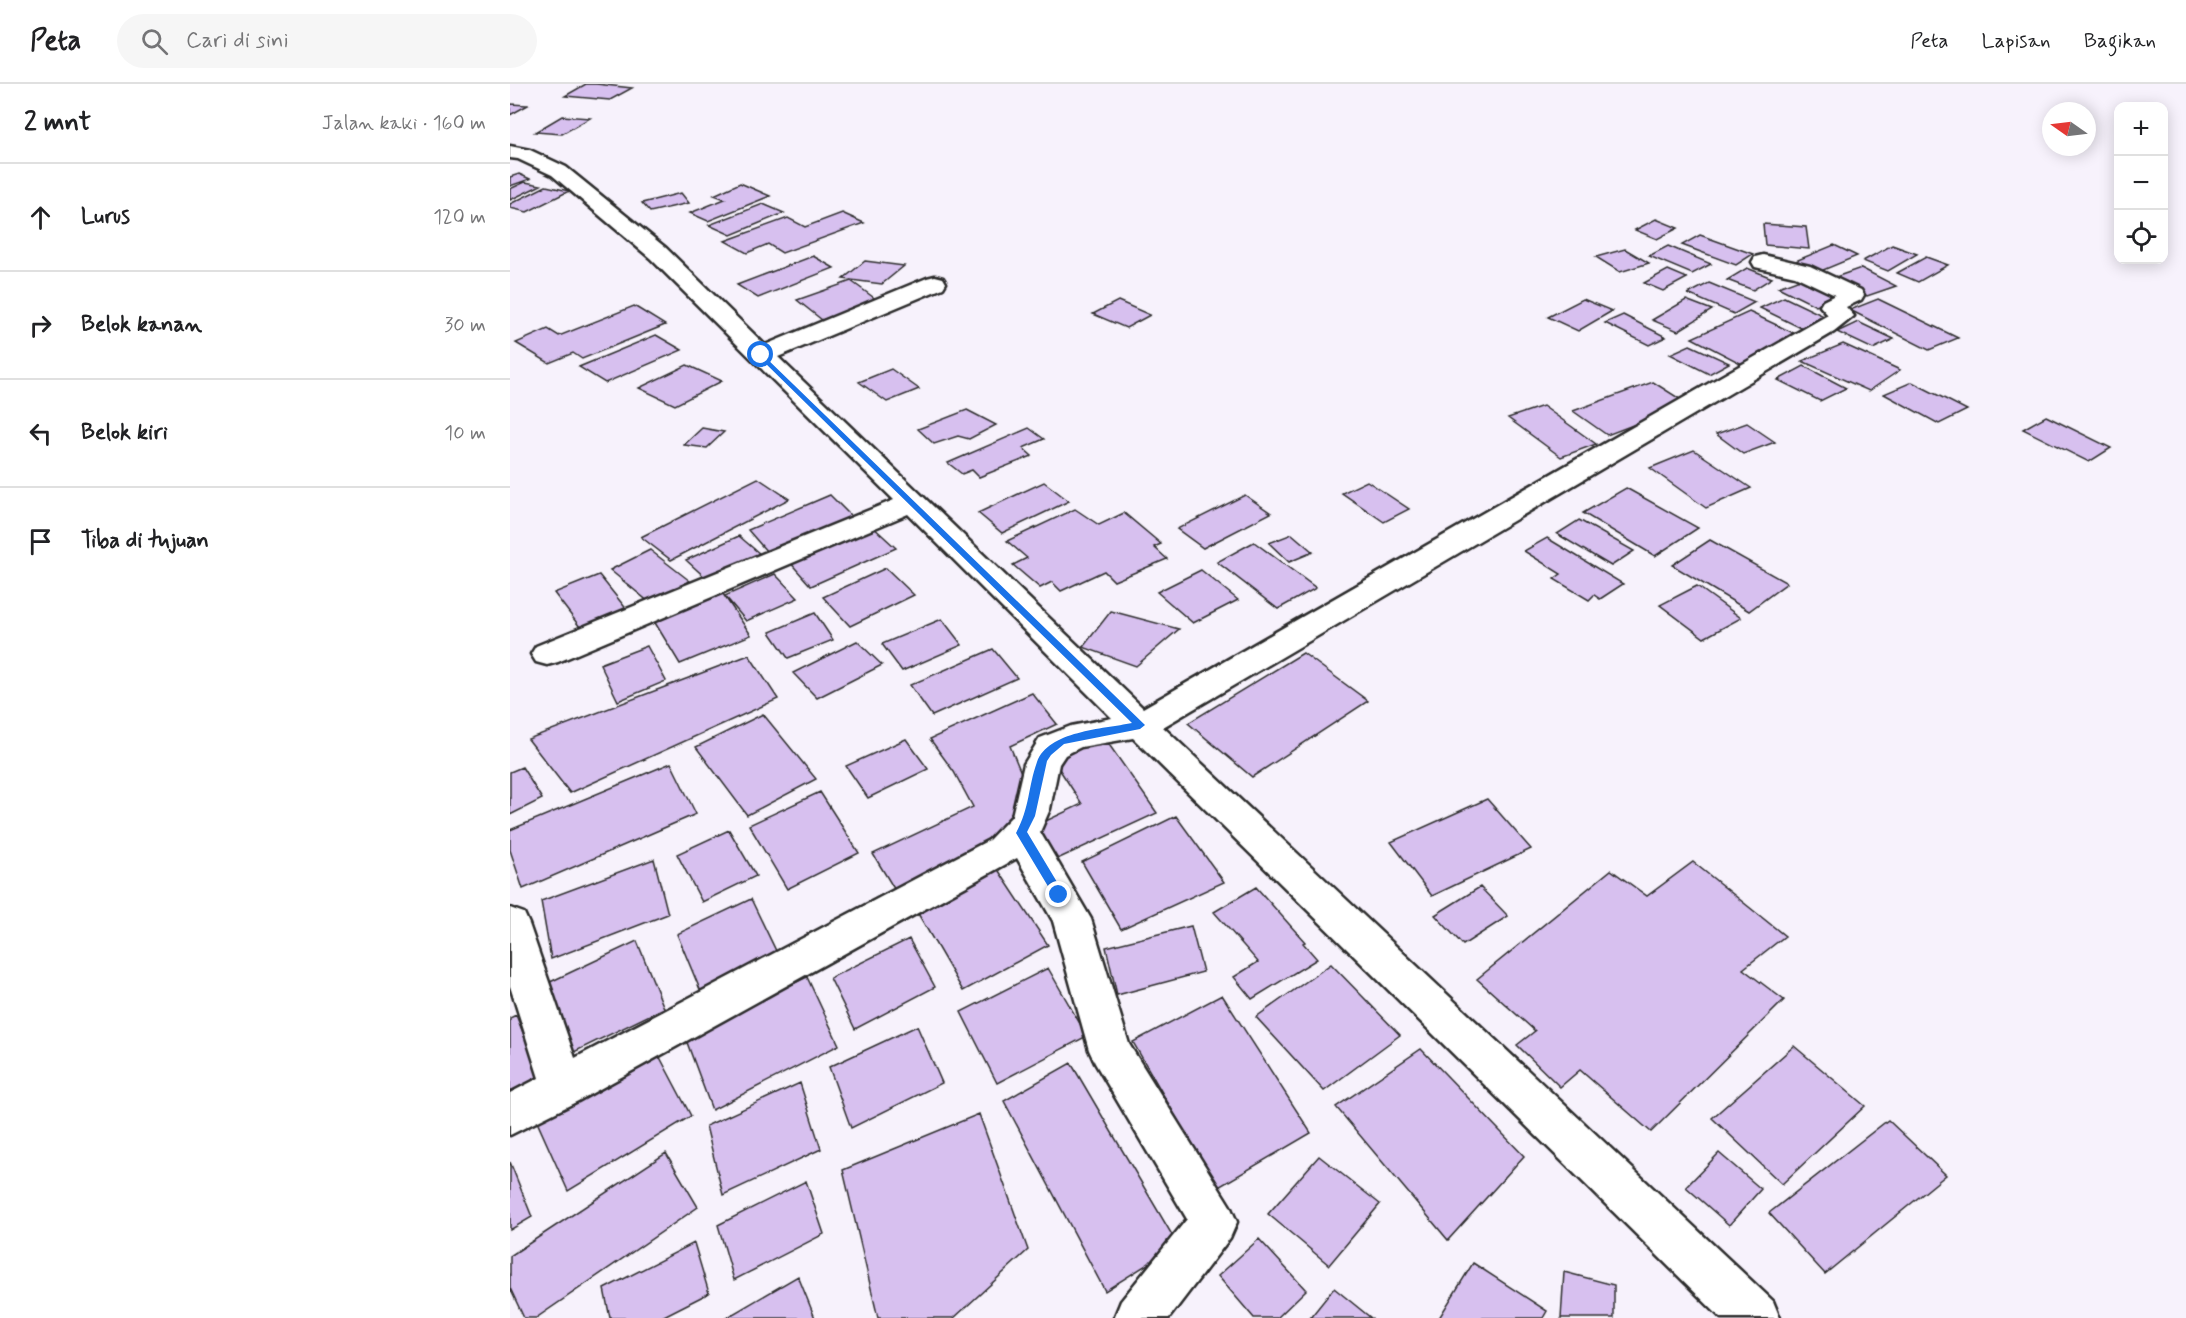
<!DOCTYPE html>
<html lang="id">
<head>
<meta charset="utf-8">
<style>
	:root { --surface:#fff; --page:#f6f6f6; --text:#202124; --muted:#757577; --line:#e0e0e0 }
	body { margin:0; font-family:Mynerve,sans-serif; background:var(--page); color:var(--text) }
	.controls { position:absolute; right:18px; top:18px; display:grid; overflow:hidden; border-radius:12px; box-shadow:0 3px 15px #0003 }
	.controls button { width:54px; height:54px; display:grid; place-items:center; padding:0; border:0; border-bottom:2px solid var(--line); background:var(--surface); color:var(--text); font:30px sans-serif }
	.compass { position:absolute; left:1532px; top:18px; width:54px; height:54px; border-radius:50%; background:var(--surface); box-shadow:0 3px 15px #0003; rotate:284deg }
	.stop { position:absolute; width:18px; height:18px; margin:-14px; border:4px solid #1a73e8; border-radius:50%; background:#fff }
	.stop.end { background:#1a73e8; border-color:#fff; box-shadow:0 2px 6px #0008 }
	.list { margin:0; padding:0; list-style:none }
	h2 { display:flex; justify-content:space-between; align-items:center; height:78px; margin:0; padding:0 24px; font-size:26px }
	h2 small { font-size:20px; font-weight:400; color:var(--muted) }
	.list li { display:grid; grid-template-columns:39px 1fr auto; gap:18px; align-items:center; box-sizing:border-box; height:108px; padding:0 24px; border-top:2px solid var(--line) }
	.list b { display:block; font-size:22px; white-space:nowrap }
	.list em { font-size:20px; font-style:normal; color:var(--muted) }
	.icon { flex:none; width:33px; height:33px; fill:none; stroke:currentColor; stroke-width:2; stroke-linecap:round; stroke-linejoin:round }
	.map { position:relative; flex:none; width:1676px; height:1234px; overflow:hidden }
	header { display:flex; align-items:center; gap:36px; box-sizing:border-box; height:84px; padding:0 30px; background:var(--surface); border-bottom:2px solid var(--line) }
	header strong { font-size:28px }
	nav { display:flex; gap:33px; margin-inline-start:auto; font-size:21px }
	.search { width:420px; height:54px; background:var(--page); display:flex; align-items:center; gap:15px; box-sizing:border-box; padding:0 21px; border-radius:33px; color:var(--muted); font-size:22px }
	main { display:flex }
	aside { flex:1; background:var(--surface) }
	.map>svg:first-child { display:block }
	.building { fill:#d7c0ef; stroke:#2b2b2b; stroke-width:1.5 }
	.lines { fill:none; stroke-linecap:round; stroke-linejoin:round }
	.street-casing { stroke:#2b2b2b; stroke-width:5 }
	.street { fill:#fff; fill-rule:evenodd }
	.route { fill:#1a73e8 }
</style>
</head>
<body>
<header>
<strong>Peta</strong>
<div class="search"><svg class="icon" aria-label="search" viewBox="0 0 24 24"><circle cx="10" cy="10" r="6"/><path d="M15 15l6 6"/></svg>Cari di sini</div>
<nav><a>Peta</a><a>Lapisan</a><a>Bagikan</a></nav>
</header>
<main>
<aside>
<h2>2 mnt<small>Jalan kaki · 160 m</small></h2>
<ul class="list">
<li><svg class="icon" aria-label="ahead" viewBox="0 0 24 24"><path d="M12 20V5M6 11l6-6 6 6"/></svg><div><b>Lurus</b></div><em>120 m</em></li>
<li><svg class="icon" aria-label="right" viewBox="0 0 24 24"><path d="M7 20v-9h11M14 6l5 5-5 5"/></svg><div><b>Belok kanan</b></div><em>30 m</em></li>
<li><svg class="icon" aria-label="left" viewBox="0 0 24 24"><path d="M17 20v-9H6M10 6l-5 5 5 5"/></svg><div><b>Belok kiri</b></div><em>10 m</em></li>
<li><svg class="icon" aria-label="arrive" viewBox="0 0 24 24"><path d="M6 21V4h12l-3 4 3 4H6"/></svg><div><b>Tiba di tujuan</b></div></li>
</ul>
</aside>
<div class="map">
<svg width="1676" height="1234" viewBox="0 0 1676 1234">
	<rect width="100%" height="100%" fill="#f7f2fc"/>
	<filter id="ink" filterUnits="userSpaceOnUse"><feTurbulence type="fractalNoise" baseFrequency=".0167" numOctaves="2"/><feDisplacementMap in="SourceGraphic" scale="12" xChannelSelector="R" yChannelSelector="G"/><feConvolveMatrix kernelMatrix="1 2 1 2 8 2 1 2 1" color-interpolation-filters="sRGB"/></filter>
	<g filter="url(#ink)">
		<!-- building -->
		<path class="building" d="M76 0H86L122 4 100 16 55 12Z
			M0 20 18 21 0 31Z
			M52 32 80 34 52 50 25 48Z
			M9 90 20 95 0 102V93Z
			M15 98 31 101 0 116V105Z
			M230 99 260 112 198 137 180 129 215 115 204 111Z
			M36 102 59 107 17 128 0 124V120Z
			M171 109 179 119 140 128 132 119Z
			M253 120 274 129 221 151 199 141Z
			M332 129 354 139 272 169 258 160 237 169 215 157 278 134 295 143Z
			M1146 135 1168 144 1147 155 1125 146Z
			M1253 140 1296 143 1299 165 1255 161Z
			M1190 151 1243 170 1226 181 1172 161Z
			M1324 161 1347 172 1306 189 1283 178Z
			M1382 161 1407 170 1378 187 1353 177Z
			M1158 162 1201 180 1182 190 1139 172Z
			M1115 165 1139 179 1110 188 1086 173Z
			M303 172 324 184 248 214 227 201Z
			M1416 173 1438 181 1408 198 1387 189Z
			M355 177 394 182 372 200 333 195Z
			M1237 184 1262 194 1243 206 1217 196Z
			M1351 184 1386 202 1357 212 1323 194Z
			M1158 186 1177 194 1153 207 1134 199Z
			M1295 193 1332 212 1306 222 1268 203Z
			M341 197 367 216 312 236 287 216Z
			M1199 199 1245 218 1224 230 1178 210Z
			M1274 213 1318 234 1295 246 1250 224Z
			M1073 215 1102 227 1068 247 1038 233Z
			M1368 215 1448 254 1419 266 1340 226Z
			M1176 216 1202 226 1168 247 1142 236Z
			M608 217 640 231 616 244 583 230Z
			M124 222 155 241 72 275 63 269 39 279 6 259 38 245 49 252Z
			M1239 228 1290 252 1232 280 1182 254Z
			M1113 231 1156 253 1139 261 1095 239Z
			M1348 238 1384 255 1363 265 1327 248Z
			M146 251 172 266 95 299 69 283Z
			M1333 260 1390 286 1359 307 1292 277Z
			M1180 261 1219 279 1199 290 1160 270Z
			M177 281 212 297 165 321 129 304Z
			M1294 282 1336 304 1310 317 1268 296Z
			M381 285 409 305 377 318 349 298Z
			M1143 298 1178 320 1097 351 1063 327Z
			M1402 298 1457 326 1429 340 1374 310Z
			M1033 322 1086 360 1051 373 998 334Z
			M457 326 486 341 459 355 448 352 424 360 408 345Z
			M1536 332 1601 364 1579 378 1513 345Z
			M1237 339 1265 358 1233 370 1206 350Z
			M192 344 214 348 197 364 174 361Z
			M519 344 534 355 513 364 522 372 469 393 462 386 452 390 438 379Z
			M1184 366 1241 404 1196 424 1140 384Z
			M248 394 279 415 161 476 131 453Z
			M857 397 899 425 874 438 832 409Z
			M534 398 559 417 492 449 468 429Z
			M1116 404 1188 444 1145 472 1073 429Z
			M320 411 342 433 258 469 238 446Z
			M735 411 761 429 693 464 667 445Z
			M565 425 589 441 614 429 651 460 644 463 657 475 604 497 594 487 551 507 542 498 530 504 503 481 517 474 497 457Z
			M1069 436 1124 467 1101 482 1047 450Z
			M361 441 386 464 301 502 278 476Z
			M782 450 803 468 779 478 759 459Z
			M229 452 250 470 197 495 176 476Z
			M1037 454 1113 500 1090 515 1084 511 1079 516 1044 495 1051 490 1014 467Z
			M1200 456 1277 499 1239 527 1162 481Z
			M744 458 806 504 768 525 707 478Z
			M140 466 180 497 139 518 100 486Z
			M376 484 404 511 340 542 313 513Z
			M691 486 728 516 683 539 647 508Z
			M265 490 288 514 236 537 215 512Z
			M89 491 118 527 73 547 44 509Z
			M1187 502 1231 534 1194 554 1150 521Z
			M213 510 241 551 170 580 144 537Z
			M601 527 669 545 626 582 573 563Z
			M305 529 323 556 278 574 260 548Z
			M432 535 452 561 392 587 372 560Z
			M347 557 372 581 307 614 283 589Z
			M137 562 156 597 108 617 90 580Z
			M483 565 507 594 422 632 400 601Z
			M793 569 858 617 742 693 678 639Z
			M239 571 268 615 60 709 18 655Z
			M522 609 547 640 500 662 521 713 502 752 386 808 363 770 463 723 444 688 420 655Z
			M253 630 306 695 237 731 186 663Z
			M593 652 647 729 543 777 521 744 572 720 542 674Z
			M396 655 418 685 358 714 336 682Z
			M161 679 186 730 13 805 0 766V746Z
			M12 683 32 715 0 731V688Z
			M310 708 349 769 277 805 239 741Z
			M977 715 1021 765 922 812 881 758Z
			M666 732 714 798 611 845 572 778Z
			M219 746 246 792 192 818 167 770Z
			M144 775 158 830 41 875 31 817Z
			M1183 778 1275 852 1233 885 1274 916 1141 1048 1070 986 1050 1003 1007 961 1025 947 967 895 1101 786 1137 812Z
			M485 781 538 861 453 907 403 821Z
			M746 803 795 858 793 859 807 875 742 915 724 893 748 878 704 828Z
			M970 803 998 832 953 861 925 831Z
			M241 815 268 871 191 908 167 850Z
			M681 842 693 888 607 911 596 863Z
			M399 855 425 903 345 945 320 894Z
			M127 857 154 924 62 969 38 899Z
			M821 880 890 951 814 1007 746 933Z
			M538 884 577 952 487 999 451 928Z
			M297 893 329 961 202 1026 175 953Z
			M712 911 801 1049 707 1104 623 958Z
			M6 931 32 997 0 1014V934Z
			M407 942 432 999 341 1044 319 983Z
			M144 962 181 1032 58 1107 24 1031Z
			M1284 962 1355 1022 1272 1100 1202 1034Z
			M911 965 1014 1072 938 1156 826 1023Z
			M561 979 668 1161 595 1207 494 1017Z
			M290 999 311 1065 213 1111 196 1042Z
			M469 1030 518 1166 444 1234H368L333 1086Z
			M1378 1036 1436 1091 1315 1190 1259 1129Z
			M156 1069 188 1123 26 1234H14L0 1204V1172Z
			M1209 1069 1251 1105 1219 1141 1176 1103Z
			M809 1072 870 1120 819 1181 758 1130Z
			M0 1078 22 1133 0 1146Z
			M296 1097 314 1150 224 1196 208 1141Z
			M749 1155 796 1206 767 1234H744L708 1192Z
			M184 1159 199 1209 150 1234H100L94 1205Z
			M963 1179 1037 1227 1033 1234H929Z
			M1054 1188 1104 1201V1234H1051Z
			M288 1192 305 1234H216Z
			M824 1204 861 1234H800Z"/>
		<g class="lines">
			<!-- street casing -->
			<g class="street-casing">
				<path id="street" d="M0 62 20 66 56 83 156 164 255 261 417 194 425 192 433 194 436 199 433 204 268 273 633 624 1318 231 1310 222 1313 217 1325 211 1285 192 1245 183 1242 178 1245 173 1253 171 1300 182 1351 206 1354 211 1351 216 1336 223 1344 232 1324 248 653 643 1263 1217 1270 1234H1211L623 654 571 663 555 671 549 680 540 725 530 748 581 835 619 960 720 1122 727 1138 720 1154 659 1234H604L611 1217 677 1135 585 979 579 966 543 837 507 774 68 1017 0 1051V1009L29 994 0 902V824L14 829 19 840 65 974 479 756 502 732 514 680 530 654 561 642 602 634 398 430 48 578 37 581 26 578 21 570 26 562 384 416 140 174 42 91 8 75 0 74Z"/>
			</g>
			<!-- street -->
			<use href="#street" class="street"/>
		</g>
	</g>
	<!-- route -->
	<path class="route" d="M251 269 635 641 630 645 554 660 541 671 537 677 525 732 517 748 553 808V814H545L506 749C520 723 518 703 527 678 538 647 593 645 622 639L248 272Z"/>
</svg>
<div class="controls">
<button>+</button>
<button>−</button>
<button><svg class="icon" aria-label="locate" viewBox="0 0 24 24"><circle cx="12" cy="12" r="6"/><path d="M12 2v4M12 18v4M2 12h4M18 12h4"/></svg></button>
</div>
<svg class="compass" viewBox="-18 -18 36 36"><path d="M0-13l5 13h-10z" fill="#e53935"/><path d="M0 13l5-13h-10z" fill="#757577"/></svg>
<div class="stop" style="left:251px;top:271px"></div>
<div class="stop end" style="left:549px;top:811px"></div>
</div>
</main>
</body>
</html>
